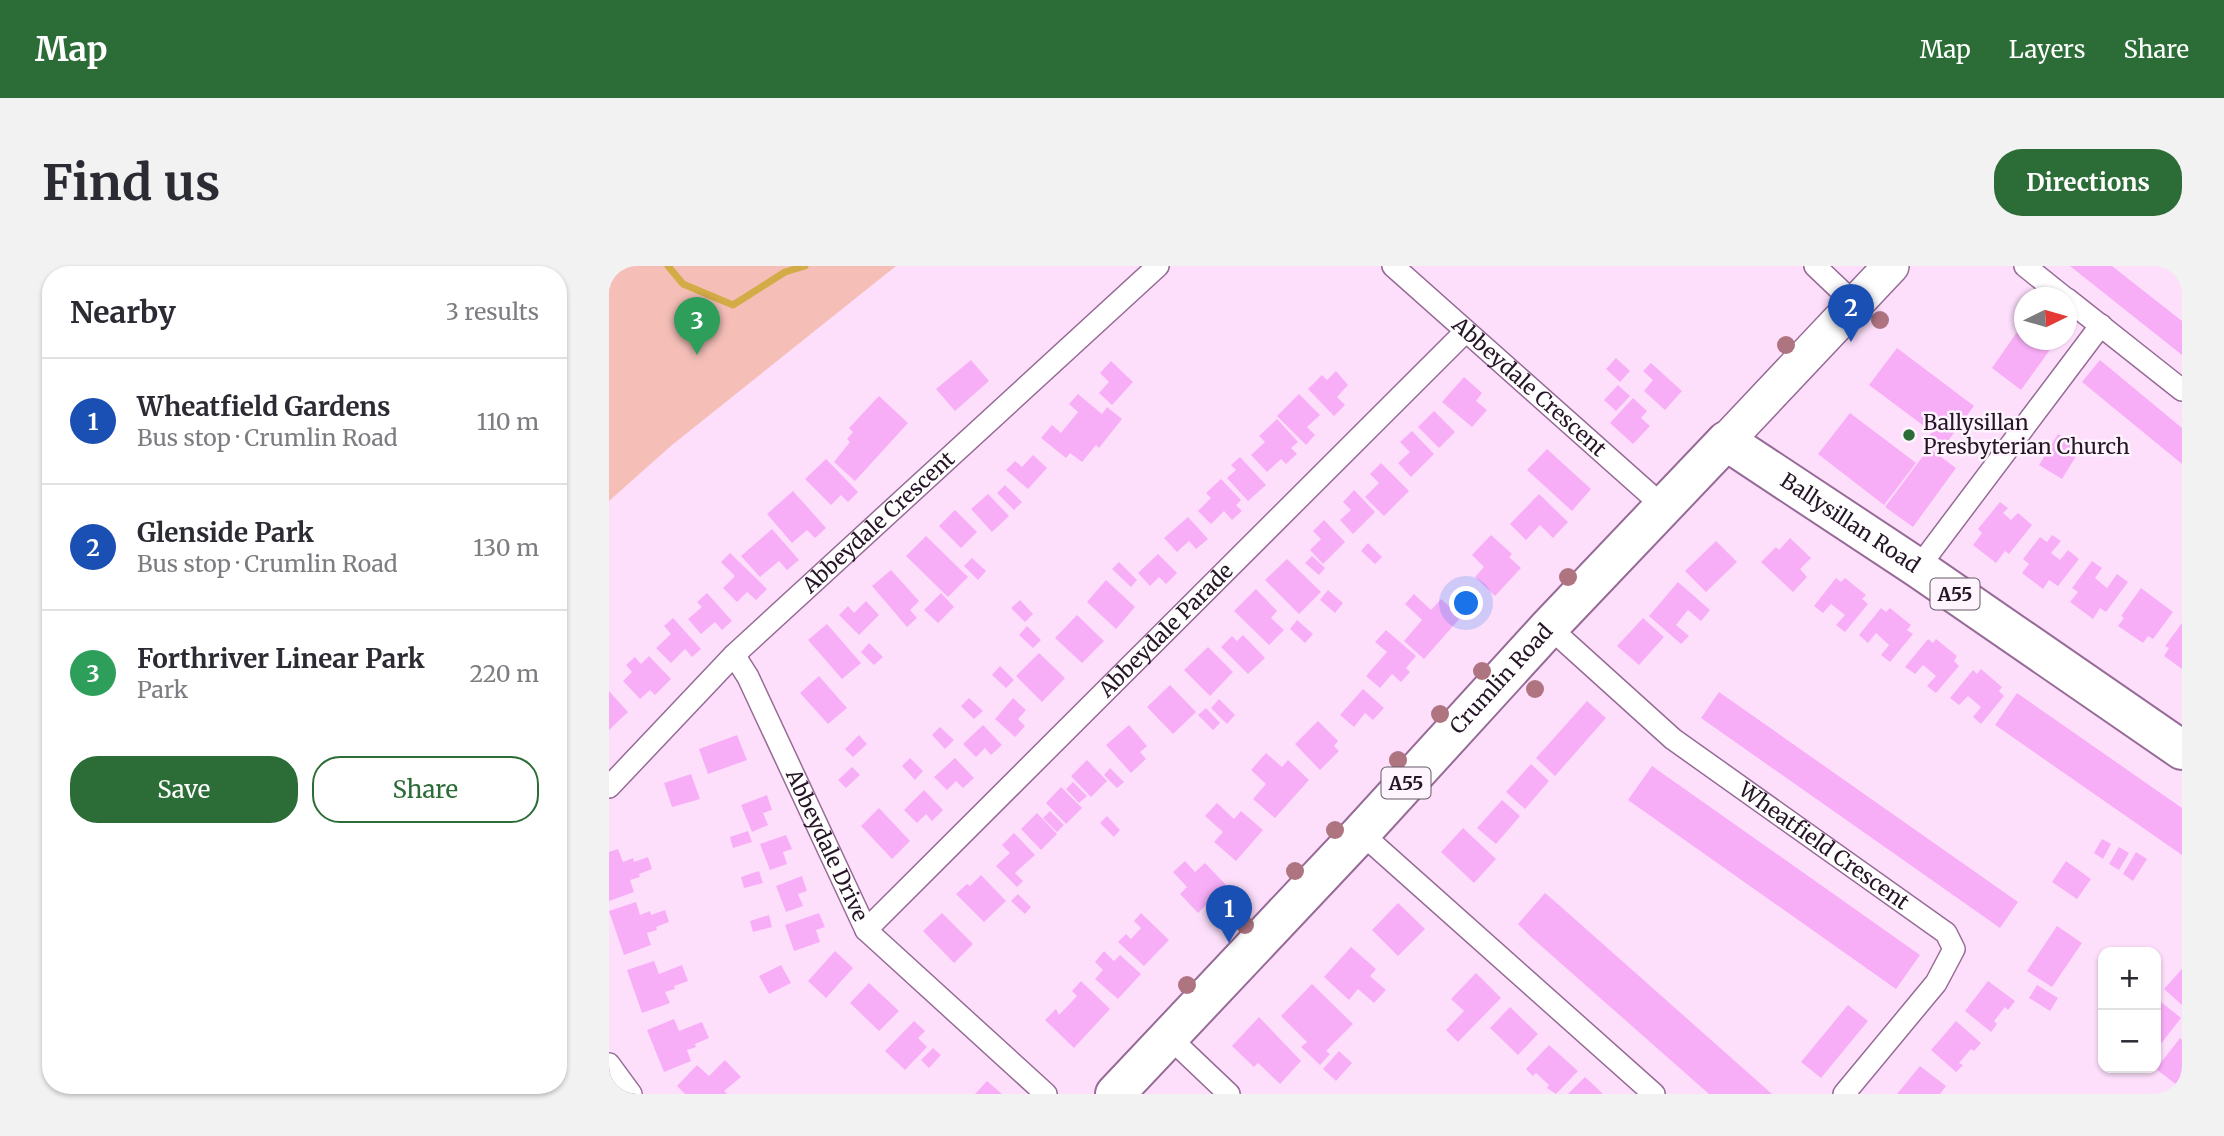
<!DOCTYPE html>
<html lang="en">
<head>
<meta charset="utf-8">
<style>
	:root { --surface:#fff; --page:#f2f2f3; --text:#2b2b33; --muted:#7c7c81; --line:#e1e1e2; --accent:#2c6d37 }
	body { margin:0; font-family:Merriweather,serif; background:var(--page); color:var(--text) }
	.controls { position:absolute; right:21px; bottom:21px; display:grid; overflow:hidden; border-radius:14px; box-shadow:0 2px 5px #0004 }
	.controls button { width:63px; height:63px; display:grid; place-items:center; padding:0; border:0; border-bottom:2px solid var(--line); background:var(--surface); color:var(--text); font:35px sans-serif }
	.compass { position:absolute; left:1405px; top:21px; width:63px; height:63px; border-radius:50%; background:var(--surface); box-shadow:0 2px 5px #0004; rotate:85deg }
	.you { position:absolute; left:858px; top:338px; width:24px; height:24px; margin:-18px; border:5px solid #fff; border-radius:50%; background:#1a73e8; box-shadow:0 0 0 10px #1a73e833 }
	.badge { display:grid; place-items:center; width:46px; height:46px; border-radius:50%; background:var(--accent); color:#fff; font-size:23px; font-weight:700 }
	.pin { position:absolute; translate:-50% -58px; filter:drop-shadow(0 2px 4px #0008) }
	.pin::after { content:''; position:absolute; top:37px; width:24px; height:21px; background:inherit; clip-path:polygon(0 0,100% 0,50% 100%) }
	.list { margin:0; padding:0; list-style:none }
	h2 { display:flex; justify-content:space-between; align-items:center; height:91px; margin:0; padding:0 28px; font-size:30px }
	h2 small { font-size:23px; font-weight:400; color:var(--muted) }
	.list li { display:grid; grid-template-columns:46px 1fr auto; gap:21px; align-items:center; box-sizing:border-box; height:126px; padding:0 28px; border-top:2px solid var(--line) }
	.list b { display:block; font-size:26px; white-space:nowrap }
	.list p { margin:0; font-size:23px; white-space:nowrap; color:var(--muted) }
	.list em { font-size:23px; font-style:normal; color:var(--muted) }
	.actions { display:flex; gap:14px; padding:21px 28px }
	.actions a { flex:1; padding:16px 0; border:2px solid var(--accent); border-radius:28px; text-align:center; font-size:24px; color:var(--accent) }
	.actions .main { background:var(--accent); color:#fff }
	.map { position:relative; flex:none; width:1573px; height:828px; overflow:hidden; border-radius:28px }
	header { display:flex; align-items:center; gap:42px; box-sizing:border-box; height:98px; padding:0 35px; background:var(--accent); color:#fff }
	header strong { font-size:33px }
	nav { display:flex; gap:38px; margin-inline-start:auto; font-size:24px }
	.intro { display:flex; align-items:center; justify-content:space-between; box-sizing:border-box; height:168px; padding:0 42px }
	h1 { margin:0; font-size:49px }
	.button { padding:18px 32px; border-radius:28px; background:var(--accent); color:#fff; font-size:24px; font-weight:700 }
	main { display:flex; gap:42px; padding:0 42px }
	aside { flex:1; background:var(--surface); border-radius:28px; box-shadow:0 2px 5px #0004 }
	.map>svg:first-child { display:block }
	.green { fill:#f5bfb8 }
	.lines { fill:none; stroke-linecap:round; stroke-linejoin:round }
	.stream { stroke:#d4ac47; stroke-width:7 }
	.building { fill:#f8aef7 }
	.street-casing { stroke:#976b97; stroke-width:24 }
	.primary-casing { stroke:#976b97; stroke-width:38 }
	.highway-casing { stroke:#976b97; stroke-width:42 }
	.street { stroke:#fff; stroke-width:21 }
	.primary { stroke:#fff; stroke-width:35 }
	.highway { stroke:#fff; stroke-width:38 }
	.tree { fill:#ae7480 }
	.poi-dot { fill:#2c6d37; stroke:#fef4fe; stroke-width:2.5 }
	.labels { text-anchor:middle; stroke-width:5; stroke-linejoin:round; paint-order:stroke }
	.shield { fill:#fef4fe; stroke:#675867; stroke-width:2 }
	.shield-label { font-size:19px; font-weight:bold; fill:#261526 }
	.street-label { font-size:21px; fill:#261526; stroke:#fef4fe }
	.poi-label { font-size:21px; fill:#261526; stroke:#fef4fe; text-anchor:start }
</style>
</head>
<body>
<header>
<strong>Map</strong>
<nav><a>Map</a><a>Layers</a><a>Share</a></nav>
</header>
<div class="intro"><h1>Find us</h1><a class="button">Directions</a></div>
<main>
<aside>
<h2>Nearby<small>3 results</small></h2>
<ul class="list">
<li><span class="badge" style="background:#1a4fb4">1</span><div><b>Wheatfield Gardens</b><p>Bus stop · Crumlin Road</p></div><em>110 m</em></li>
<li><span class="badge" style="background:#1a4fb4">2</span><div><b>Glenside Park</b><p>Bus stop · Crumlin Road</p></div><em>130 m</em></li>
<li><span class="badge" style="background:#2e9e5b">3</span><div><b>Forthriver Linear Park</b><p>Park</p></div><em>220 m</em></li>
</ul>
<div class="actions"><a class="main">Save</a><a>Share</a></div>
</aside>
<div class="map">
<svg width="1573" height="828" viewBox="0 0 1573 828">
	<rect width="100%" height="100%" fill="#fddffc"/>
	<!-- green -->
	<path class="green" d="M0 0H287L63 179 0 235Z"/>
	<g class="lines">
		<!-- stream -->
		<path class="stream" d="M59 0 74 18 124 39 176 6 196 0"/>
	</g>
	<!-- building -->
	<path class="building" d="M1461 0H1503L1536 26 1573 55V89Z
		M1415 56V74H1448L1412 124 1383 102Z
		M1288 82 1365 140 1330 187 1316 176 1323 166 1260 119Z
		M1007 92 1021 105 1011 116 997 103Z
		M362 94 380 115 346 145 327 123Z
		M1491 94 1573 162V198L1473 116Z
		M502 95 524 116 503 139 490 127 500 116 491 107Z
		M1042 97 1073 125 1056 144 1035 125 1044 114 1034 105Z
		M727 105 739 119 728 131 736 139 725 150 699 123 713 109 718 114Z
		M855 111 873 127 867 135 878 144 863 161 833 136Z
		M1009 119 1021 130 1007 145 995 134Z
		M469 128 493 148 498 141 513 153 490 182 487 179 473 196 461 187 457 192 432 172 443 159 452 167 460 157 469 146 460 138Z
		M690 128 711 149 698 161 706 169 697 179 668 150Z
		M270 130 299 157 246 215 225 196 241 176 238 173 244 166 240 162Z
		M1024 132 1038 145 1032 152 1041 160 1024 178 1001 157Z
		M825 145 846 166 830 182 809 161Z
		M1241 147 1307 197 1275 239 1209 188Z
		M668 153 689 176 682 182 688 188 677 198 672 193 658 206 642 189 656 176 650 170Z
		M803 165 825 188 802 211 789 197 801 186 791 176Z
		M1449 168 1472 182 1453 213 1430 199Z
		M1320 182 1347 202 1304 261 1276 241Z
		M938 183 982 223 963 245 918 204Z
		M424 189 438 202 419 223 397 204 406 195 413 201Z
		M631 191 657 219 639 235 618 212 627 204 622 199Z
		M217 193 249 226 239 236 232 229 222 239 196 213Z
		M772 197 800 225 775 250 756 231 770 217 761 208Z
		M612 213 632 234 627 239 633 245 623 254 615 245 602 258 589 245 602 232 597 227Z
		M396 219 413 236 405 244 388 227Z
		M745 224 766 246 744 268 731 254 742 244 734 236Z
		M184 225 217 262 206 272 198 264 183 277 158 248Z
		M379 228 400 250 383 266 362 243Z
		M930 228 959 256 944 272 931 259 917 274 901 258Z
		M1391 236 1399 242 1394 247 1402 254 1409 247 1423 259 1400 288 1396 285 1387 297 1364 279 1373 267 1369 263Z
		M346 244 368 266 352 282 330 260Z
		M579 251 599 273 587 283 580 275 568 286 555 272Z
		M715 254 736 276 714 298 701 284 712 273 704 265Z
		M163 263 190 294 178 304 170 295 151 311 132 290Z
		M882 269 903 288 900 291 912 302 886 330 866 311 875 301 863 289Z
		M1443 269 1452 275 1442 287 1451 294 1459 284 1470 293 1449 320 1440 314 1434 323 1413 307 1420 298 1414 293 1431 271 1438 276Z
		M317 270 359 311 339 331 297 290Z
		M1181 272 1202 292 1191 303 1198 311 1184 326 1152 296 1167 281 1170 284Z
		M1107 275 1128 296 1097 326 1076 305Z
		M759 277 773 291 766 298 752 285Z
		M121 287 158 323 147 334 138 326 128 336 114 322 126 310 112 296Z
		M549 288 568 307 557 318 550 311 541 320 529 307Z
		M703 290 716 302 710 309 696 297Z
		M363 292 377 305 369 314 355 300Z
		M678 293 712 326 690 348 656 314Z
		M1483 295 1493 302 1486 312 1498 322 1508 308 1519 316 1497 346 1491 342 1484 353 1461 336 1469 326 1463 322Z
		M510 296 528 314 522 321 503 303Z
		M282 304 310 335 301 344 308 352 298 361 263 320Z
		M1227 312 1232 316 1236 312 1257 329 1253 333 1259 338 1236 366 1227 359 1236 349 1222 338 1214 347 1205 340Z
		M497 314 526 341 507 363 478 336Z
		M1069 316 1101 344 1092 355 1079 344 1074 350 1067 359 1080 370 1072 378 1040 350Z
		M1532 322 1564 346 1544 373 1539 370 1534 377 1509 360 1515 352 1512 350Z
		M647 323 668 345 662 352 675 364 660 379 625 345Z
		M719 324 734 337 726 347 711 334Z
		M98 327 123 355 113 364 106 356 92 368 79 353 93 341 88 336Z
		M332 327 345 341 329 357 315 344Z
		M805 328 822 344 832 333 852 351 815 393 795 375 813 354 796 338Z
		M411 334 424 348 416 356 402 342Z
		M257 335 270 349 250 369 230 349 239 340 245 347Z
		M1272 342 1277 346 1281 342 1302 359 1298 364 1304 368 1281 396 1272 389 1280 379 1267 367 1259 377 1250 369Z
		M468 349 495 375 473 397 446 372Z
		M64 352 92 383 83 391 76 383 62 397 47 382 62 368 55 360Z
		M1034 352 1055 371 1030 399 1008 380Z
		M688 354 704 368 696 377 681 363Z
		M1573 357V403L1555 390 1560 382 1556 380Z
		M218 358 252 397 233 413 199 374Z
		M418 360 432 374 424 382 410 369Z
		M777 364 807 390 797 402 801 406 792 416 783 408 771 422 757 410 778 386 766 376Z
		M634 369 656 392 639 408 612 381 623 370 628 375Z
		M1319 373 1324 377 1327 373 1348 390 1345 395 1350 400 1327 427 1318 420 1327 410 1314 399 1306 408 1296 401Z
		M260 377 274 391 265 399 252 386Z
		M599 381 624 406 601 430 575 404Z
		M430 387 456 412 433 436 407 410Z
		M40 390 62 413 46 429 41 424 31 433 14 415 23 406 17 399 26 391 32 398Z
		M391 400 405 414 397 422 383 409Z
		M1372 403 1393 421 1390 425 1395 430 1372 458 1364 451 1372 441 1359 430 1350 439 1341 432 1364 404 1368 408Z
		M210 410 238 442 219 458 191 427Z
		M561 419 587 446 564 468 538 441Z
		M754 423 775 442 764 454 756 447 745 461 731 449Z
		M0 425 19 446 0 464Z
		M1110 426 1409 636 1391 662 1092 452Z
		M1408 427 1573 542V589L1386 459Z
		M360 432 374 445 365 453 352 440Z
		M404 432 417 444 409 453 416 460 406 471 386 453Z
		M610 433 626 449 618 458 602 442Z
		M978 435 997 452 946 510 927 492Z
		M597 442 611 457 604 464 589 449Z
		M709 455 729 475 725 480 730 485 711 504 686 478Z
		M374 459 393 479 382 489 376 482 367 491 354 478Z
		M520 459 538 480 531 486 537 493 522 507 497 479Z
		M331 461 345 474 336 483 323 469Z
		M128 469 138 494 99 508 90 483Z
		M250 469 258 478 244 491 236 483Z
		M657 487 673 501 679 494 700 514 666 552 644 533 657 518 642 504Z
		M301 492 314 505 306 514 293 500Z
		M346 492 365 512 354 522 347 515 338 524 325 511Z
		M478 494 498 515 482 531 462 510Z
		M922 498 940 515 916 543 897 526Z
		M1043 500 1311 689 1287 723 1019 534Z
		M243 501 251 509 237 522 229 514Z
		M501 502 515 516 508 522 495 509Z
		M82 508 91 533 63 541 55 517Z
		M464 516 478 530 470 537 457 523Z
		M452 521 473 542 457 558 437 537Z
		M315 524 334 544 323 555 317 548 308 557 295 544Z
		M158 529 163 544 154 547 159 559 143 566 132 539Z
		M893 534 911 550 887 578 868 562Z
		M608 537 625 553 632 545 654 564 627 595 605 576 614 566 596 550Z
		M270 542 301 575 283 593 252 560Z
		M441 545 455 559 448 566 434 552Z
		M428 547 448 568 432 584 412 563Z
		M498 550 511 564 505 571 491 557Z
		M854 562 887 593 865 617 832 586Z
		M139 565 143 576 124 582 121 571Z
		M405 567 426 589 406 607 414 615 408 621 387 600 401 587 393 579Z
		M177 569 183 583 174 586 178 598 161 604 151 578Z
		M1493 573 1502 578 1494 593 1485 587Z
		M1510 581 1520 587 1510 604 1500 598Z
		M9 583 14 596 24 592 25 596 39 591 43 603 30 608 31 611 21 614 25 626 0 635V586Z
		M1527 586 1538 593 1524 615 1514 608Z
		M576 595 586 606 596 597 617 619 589 647 571 628 578 621 564 606Z
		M1457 595 1482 613 1468 633 1443 616Z
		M150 605 154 617 135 622 132 611Z
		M372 609 397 635 375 656 347 628 358 618 361 620Z
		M193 610 198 625 189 628 194 640 177 646 167 620Z
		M936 627 950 639 1163 828H1100L922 671 909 658Z
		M409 628 422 641 416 648 402 635Z
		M27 636 31 649 41 645 42 649 56 644 60 656 47 661 48 664 38 667 42 679 15 689 0 645Z
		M789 637 816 663 789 690 763 664Z
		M210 647 216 661 207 664 211 676 185 685 176 659Z
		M333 647 364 678 345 697 314 665Z
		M532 647 560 674 535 700 509 676 517 668 522 673 532 662 525 655Z
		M160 649 163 661 144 666 141 655Z
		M1448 660 1473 677 1443 721 1418 705Z
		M742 681 767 703 761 710 777 724 765 737 749 723 740 734 715 711Z
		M226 685 244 702 217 732 199 715Z
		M495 685 505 695 511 689 532 708 509 733 486 713 494 704 486 696Z
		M45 695 50 708 73 699 79 715 65 720 66 723 56 726 61 737 33 747 18 704Z
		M172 699 182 717 160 728 150 710Z
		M1573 703V739L1555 723Z
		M867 707 892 732 849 776 837 764 855 745 842 733Z
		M472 715 501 743 465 782 436 754 447 743 450 749 468 730 463 725Z
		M1379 715 1406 735 1399 744 1396 741 1385 755 1388 758 1382 766 1356 745Z
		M260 717 290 745 270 765 241 737Z
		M703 718 744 758 717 785 721 788 711 799 692 781 698 776 672 750Z
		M1428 719 1449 732 1441 745 1420 732Z
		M1547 732 1572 752 1547 784Z
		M1239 739 1259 755 1212 812 1192 796Z
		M901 741 929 768 909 789 881 762Z
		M650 751 692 795 671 818 649 797 645 801 623 780Z
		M65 753 70 765 93 756 100 772 86 778 87 781 78 784 82 795 55 806 38 764Z
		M305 755 316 765 309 772 318 781 296 804 276 785Z
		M1347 755 1372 777 1365 785 1362 783 1350 797 1354 799 1347 806 1322 784Z
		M1571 772 1573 774V823L1547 803Z
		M940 779 969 805 947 828 938 822 940 819 927 807 924 810 917 803Z
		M324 782 332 789 320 802 312 794Z
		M730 785 743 797 727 815 714 803Z
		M116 794 132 811 115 825 118 828H76L68 820 88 799 100 810Z
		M1311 800 1337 820 1331 828H1288Z
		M976 811 990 824 994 828H959Z
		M378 815 393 828H366Z"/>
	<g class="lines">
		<!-- street casing -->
		<g class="street-casing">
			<g id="street">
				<path id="s1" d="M784 0 1055 241"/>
				<path d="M1206 0 1247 39"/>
				<path d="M1416 0 1456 32"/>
				<path d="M1458 33 1573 124"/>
				<path d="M1309 302 1492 59"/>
				<path id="s2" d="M940 361 1064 473 1337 667 1345 683 1327 717 1235 828"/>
				<path id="s3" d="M125 389 139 411 257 664 437 828"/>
				<path id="s4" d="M0 521 125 389 549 0"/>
				<path d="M752 567 1045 828"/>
				<path id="s5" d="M257 664 856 66"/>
				<path d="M560 771 620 828"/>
				<path d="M0 798 22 828"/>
			</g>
		</g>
		<!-- primary casing -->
		<g class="primary-casing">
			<path id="primary" d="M1117 175 1282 0"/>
		</g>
		<!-- highway casing -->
		<g class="highway-casing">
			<g id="highway">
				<path id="s6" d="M506 828 752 567 940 361 1117 175 1309 302 1573 484"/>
			</g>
		</g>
		<!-- street -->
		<use href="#street" class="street"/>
		<!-- primary -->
		<use href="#primary" class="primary"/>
		<!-- highway -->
		<use href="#highway" class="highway"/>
	</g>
	<!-- trees -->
	<g class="tree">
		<circle cx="1271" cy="54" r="9"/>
		<circle cx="1177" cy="79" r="9"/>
		<circle cx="959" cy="311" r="9"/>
		<circle cx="873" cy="405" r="9"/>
		<circle cx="926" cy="423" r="9"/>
		<circle cx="831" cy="448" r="9"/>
		<circle cx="789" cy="494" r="9"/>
		<circle cx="726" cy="564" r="9"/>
		<circle cx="686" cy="605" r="9"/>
		<circle cx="636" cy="659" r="9"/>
		<circle cx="578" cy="719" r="9"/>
	</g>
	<!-- markers -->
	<circle class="poi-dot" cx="1300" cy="169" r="7"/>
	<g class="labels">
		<!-- shield labels -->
		<g class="shield">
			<rect x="1321.5" y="312.5" width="49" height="31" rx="5"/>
			<rect x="772.5" y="501.5" width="49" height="31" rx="5"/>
		</g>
		<g class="shield-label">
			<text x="1346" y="335">A55</text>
			<text x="797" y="524">A55</text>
		</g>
		<!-- street labels -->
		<g class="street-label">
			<text dy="7" stroke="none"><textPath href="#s1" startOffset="182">Abbeydale Crescent</textPath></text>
			<text dy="7" stroke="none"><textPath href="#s4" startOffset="378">Abbeydale Crescent</textPath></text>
			<text dy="7" stroke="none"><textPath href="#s6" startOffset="1043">Ballysillan Road</textPath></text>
			<text dy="7" stroke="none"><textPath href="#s5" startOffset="424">Abbeydale Parade</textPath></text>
			<text dy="7" stroke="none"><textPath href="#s6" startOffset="567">Crumlin Road</textPath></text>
			<text dy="7" stroke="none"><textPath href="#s3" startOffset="212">Abbeydale Drive</textPath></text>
			<text dy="7" stroke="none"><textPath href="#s2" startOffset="352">Wheatfield Crescent</textPath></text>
		</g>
		<!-- poi labels -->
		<g class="poi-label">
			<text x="1314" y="164">Ballysillan<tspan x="1314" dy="24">Presbyterian Church</tspan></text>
		</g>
	</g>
</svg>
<div class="controls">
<button>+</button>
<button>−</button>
</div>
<svg class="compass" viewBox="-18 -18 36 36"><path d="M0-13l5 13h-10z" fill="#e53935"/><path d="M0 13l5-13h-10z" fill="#7c7c81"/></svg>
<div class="you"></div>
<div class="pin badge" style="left:620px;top:677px;background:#1a4fb4">1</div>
<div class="pin badge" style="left:1242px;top:76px;background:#1a4fb4">2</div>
<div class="pin badge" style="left:88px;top:89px;background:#2e9e5b">3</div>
</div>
</main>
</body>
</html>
